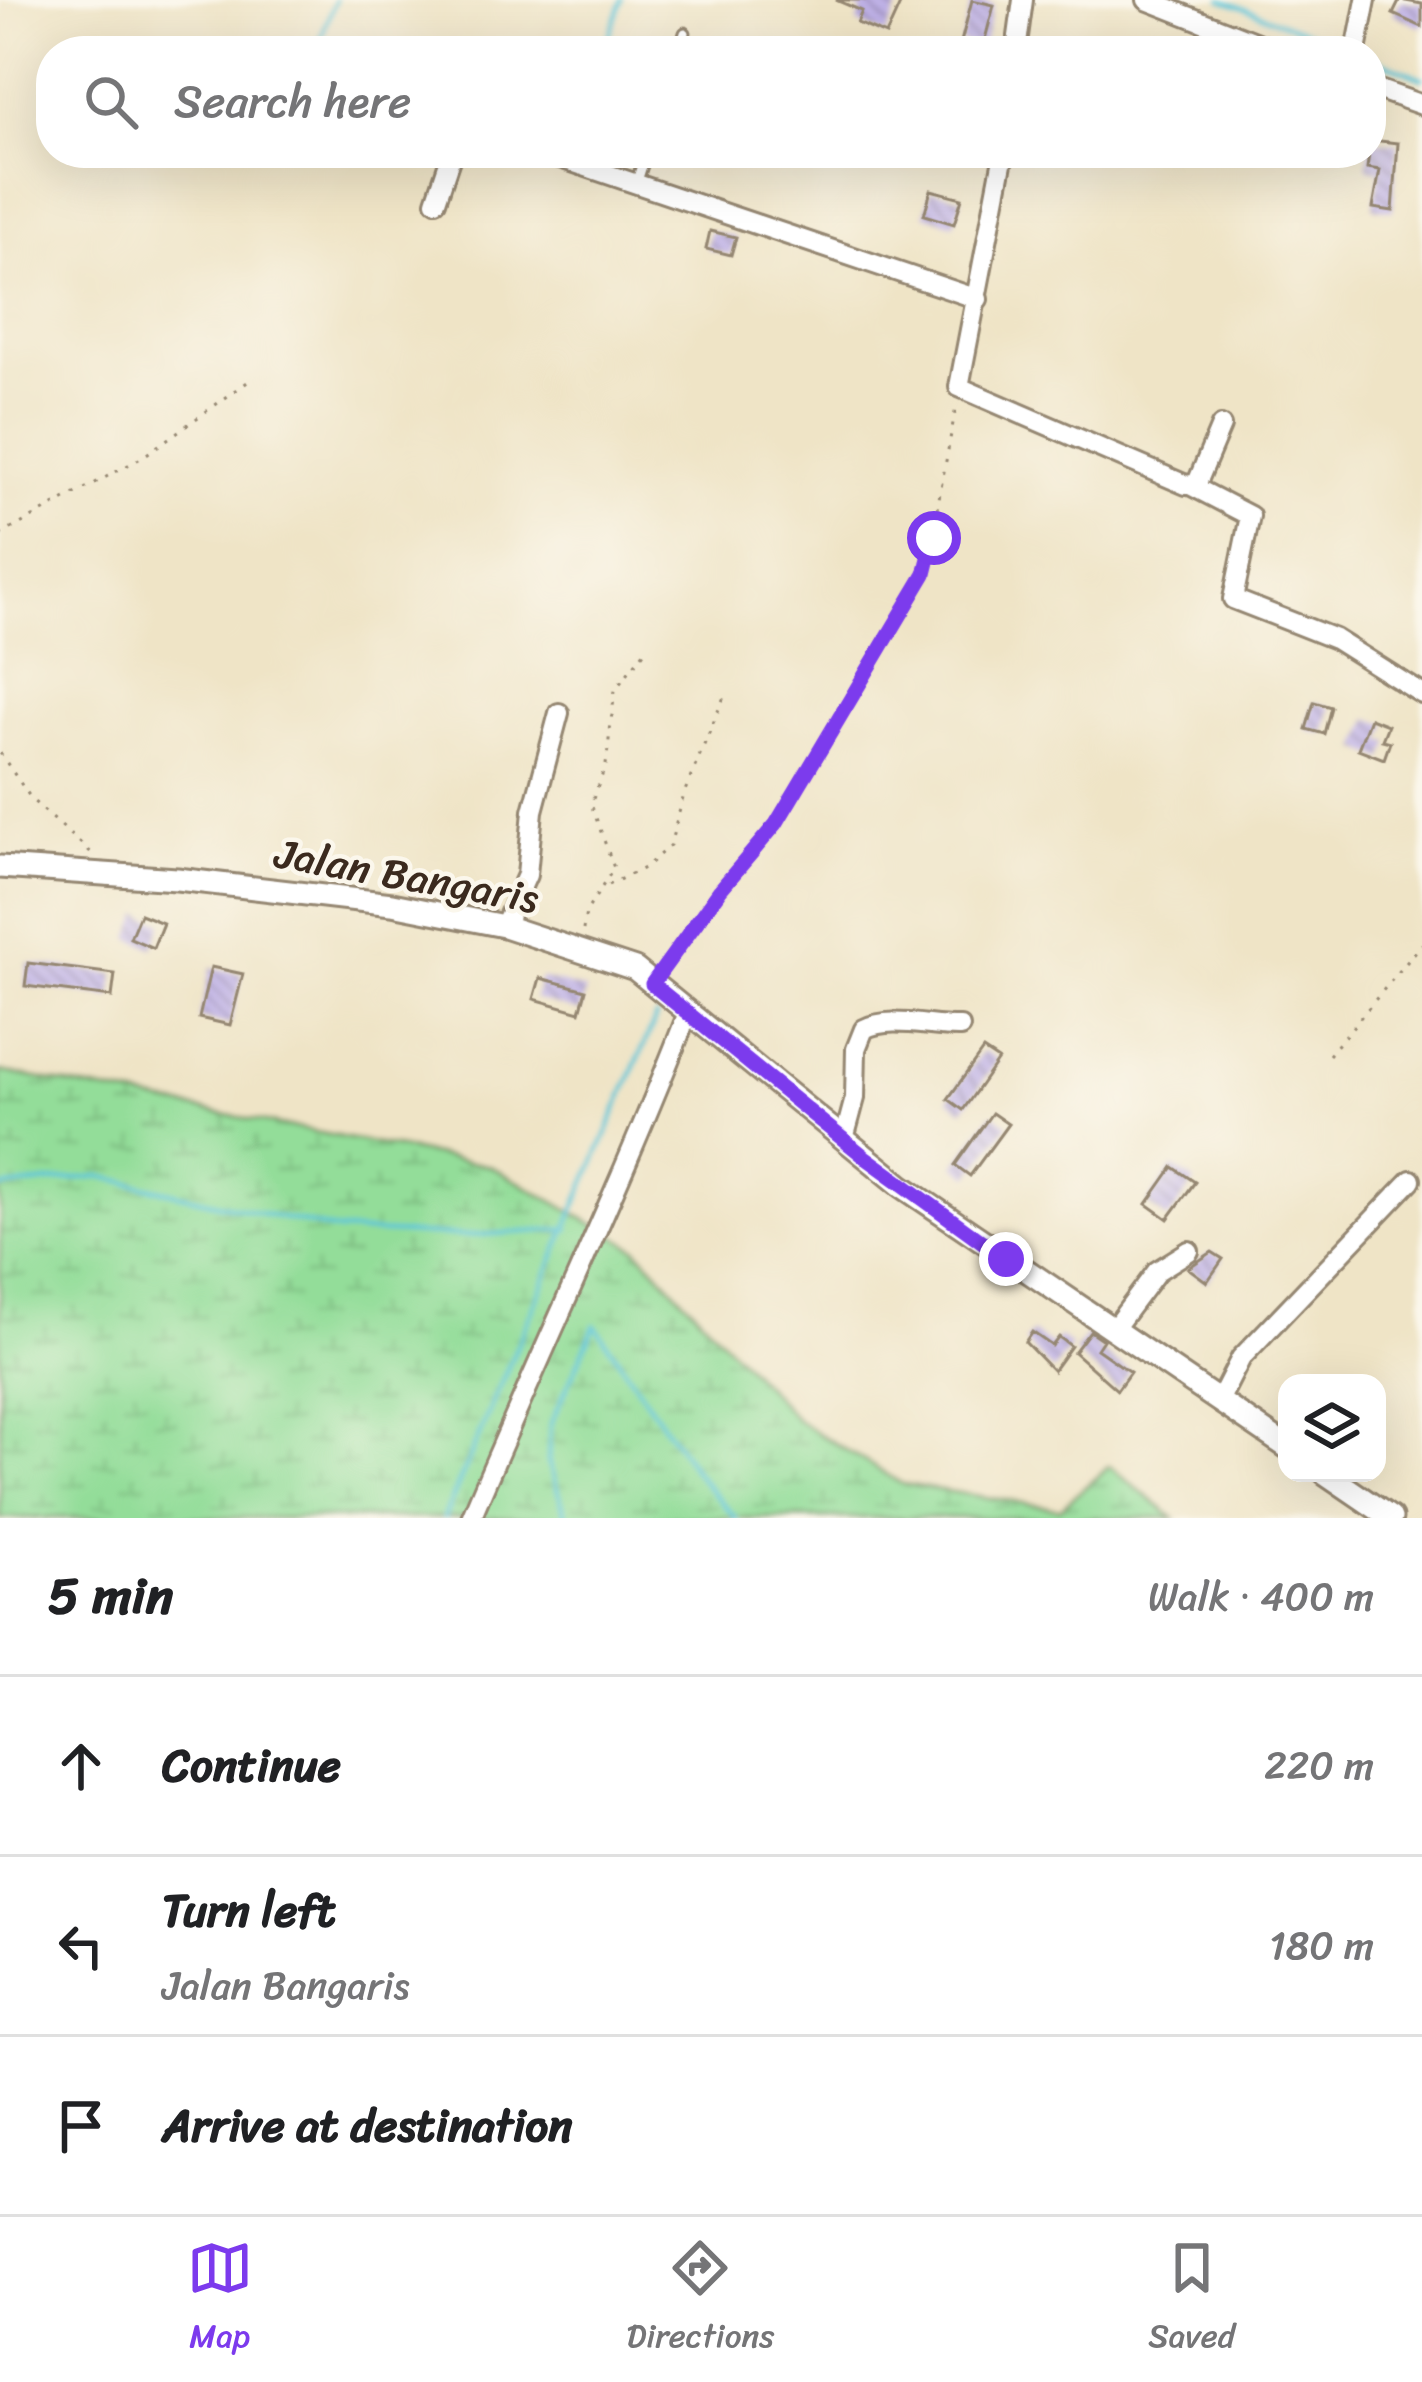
<!DOCTYPE html>
<html lang="en">
<head>
<meta charset="utf-8">
<style>
	:root { --surface:#fff; --page:#f2f2f2; --text:#202124; --muted:#757577; --line:#e0e0e0; --accent:#7c3aed }
	body { margin:0; font-family:Sriracha,sans-serif; background:var(--page); color:var(--text) }
	.controls { position:absolute; right:36px; bottom:36px; display:grid; overflow:hidden; border-radius:24px; box-shadow:0 12px 48px #0002 }
	.controls button { width:108px; height:108px; display:grid; place-items:center; padding:0; border:0; border-bottom:3px solid var(--line); background:var(--surface); color:var(--text); font:60px sans-serif }
	.stop { position:absolute; width:36px; height:36px; margin:-27px; border:9px solid #7c3aed; border-radius:50%; background:#fff }
	.stop.end { background:#7c3aed; border-color:#fff; box-shadow:0 3px 12px #0008 }
	.list { margin:0; padding:0; list-style:none }
	h2 { display:flex; justify-content:space-between; align-items:center; height:156px; margin:0; padding:0 48px; font-size:51px }
	h2 small { font-size:39px; font-weight:400; color:var(--muted) }
	.list li { display:grid; grid-template-columns:78px 1fr auto; gap:36px; align-items:center; box-sizing:border-box; height:180px; padding:0 48px; border-top:3px solid var(--line) }
	.list b { display:block; font-size:45px; white-space:nowrap }
	.list p { margin:0; font-size:39px; white-space:nowrap; color:var(--muted) }
	.list em { font-size:39px; font-style:normal; color:var(--muted) }
	.icon { flex:none; width:66px; height:66px; fill:none; stroke:currentColor; stroke-width:2; stroke-linecap:round; stroke-linejoin:round }
	.map { position:relative; flex:none; width:1422px; height:1518px; overflow:hidden }
	.search { position:absolute; background:var(--surface); box-shadow:0 12px 48px #0002; left:36px; right:36px; top:36px; height:132px; display:flex; align-items:center; gap:30px; box-sizing:border-box; padding:0 42px; border-radius:48px; color:var(--muted); font-size:45px }
	.sheet { height:696px; background:var(--surface) }
	nav { display:flex; justify-content:space-around; align-items:center; box-sizing:border-box; height:168px; border-top:3px solid var(--line); background:var(--surface); font-size:33px; color:var(--muted) }
	nav a { display:grid; justify-items:center; gap:6px }
	nav .on { color:var(--accent) }
	.map>svg:first-child { display:block }
	.wetland { fill:url(#wetland-marsh); stroke:#67845c; stroke-width:3 }
	.lines { fill:none; stroke-linecap:round; stroke-linejoin:round }
	.stream { stroke:#5dc6d8; stroke-width:4.5 }
	.building { fill:url(#building-back-hatch) }
	.service-casing { stroke:#958772; stroke-width:15 }
	.minor-casing { stroke:#958772; stroke-width:24 }
	.tertiary-casing { stroke:#958772; stroke-width:27 }
	.path { stroke:#958772; stroke-width:3; stroke-dasharray:3 9; stroke-linecap:butt }
	.service { stroke:#fff; stroke-width:9 }
	.minor { stroke:#fff; stroke-width:18 }
	.tertiary { stroke:#fff; stroke-width:21 }
	.route { stroke:#7c3aed; stroke-width:15 }
	.labels { text-anchor:middle; stroke-width:9; stroke-linejoin:round; paint-order:stroke }
	.street-label { font-size:42px; fill:#3b2a1e; stroke:#fbf7ec }
</style>
</head>
<body>
<div class="map">
<svg width="1422" height="1518" viewBox="0 0 1422 1518">
	<defs>
		<pattern id="wetland-marsh" width="20" height="14" patternUnits="userSpaceOnUse" patternTransform="scale(3)"><rect width="20" height="14" fill="#93dd99"/><path d="M1 5h8M5 5V1M11 12h8M15 12V8" fill="none" stroke="#80be83"/></pattern>
		<pattern id="building-back-hatch" width="6" height="6" patternUnits="userSpaceOnUse" patternTransform="scale(3)"><rect width="6" height="6" fill="#beb0e5"/><path d="M-1 5l2 2M0 0l6 6M5-1l2 2" fill="none" stroke="#9c8fb9"/></pattern>
	</defs>
	<rect width="100%" height="100%" fill="#fbf7ec"/>
	<filter id="ink" filterUnits="userSpaceOnUse"><feTurbulence type="fractalNoise" baseFrequency=".00833" numOctaves="2"/><feDisplacementMap in="SourceGraphic" scale="24" xChannelSelector="R" yChannelSelector="G"/><feConvolveMatrix kernelMatrix="1 2 1 2 8 2 1 2 1" color-interpolation-filters="sRGB"/></filter>
	<filter id="wash" filterUnits="userSpaceOnUse"><feTurbulence type="fractalNoise" baseFrequency=".004" numOctaves="4" result="noise"/><feDisplacementMap in="SourceGraphic" scale="48" xChannelSelector="R" yChannelSelector="G"/><feGaussianBlur stdDeviation="2.7" result="paint"/><feColorMatrix in="noise" values="0 0 0 0 0 0 0 0 0 0 0 0 0 0 0 0 0 1.4 0 .05"/><feComposite in="paint" operator="in"/></filter>
	<g filter="url(#wash)">
		<rect width="100%" height="100%" fill="#efe4c6"/>
		<!-- wetland -->
		<path class="wetland" d="M0 1071 490 1166 636 1248 798 1421 902 1484 1060 1509 1109 1466 1174 1518H0Z"/>
		<g class="lines">
			<!-- stream -->
			<path class="stream" d="M1222 0 1343 46
				M316 51 335 0
				M604 51 622 0
				M1371 57 1422 78
				M0 1188 100 1176 338 1231 464 1236 569 1229
				M444 1518 656 1017
				M567 1518 548 1461 550 1425 595 1325 699 1477 736 1518"/>
		</g>
		<g id="blocks">
			<!-- building -->
			<path class="building" d="M836 0H902L886 35 857 23 862 11Z
				M972 0 994 5 983 47 961 42Z
				M1400 0 1422 4V27L1393 14Z
				M1371 140 1398 143 1393 211 1373 208 1380 170 1367 168Z
				M931 190 962 198 954 224 924 215Z
				M710 231 736 237 731 255 706 249Z
				M1314 702 1331 707 1324 734 1306 729Z
				M1370 718 1388 725 1382 740 1390 742 1384 759 1358 749Z
				M140 914 163 923 153 948 130 938Z
				M28 963 115 974 112 997 25 986Z
				M211 967 243 974 230 1025 199 1018Z
				M540 978 586 990 580 1012 534 999Z
				M983 1050 998 1060 963 1110 948 1099Z
				M992 1113 1008 1124 970 1176 955 1165Z
				M1173 1167 1195 1182 1168 1219 1147 1204Z
				M1212 1252 1223 1259 1207 1282 1188 1268Z
				M1090 1331 1103 1340 1097 1349 1130 1372 1117 1390 1074 1352Z
				M1032 1332 1052 1346 1059 1337 1071 1346 1053 1371 1025 1342Z"/>
		</g>
	</g>
	<g filter="url(#ink)">
		<use href="#blocks" fill-opacity="0" stroke="#958772" stroke-width="3"/>
		<g class="lines">
			<!-- service casing -->
			<g class="service-casing">
				<path id="service" d="M680 51 685 33
					M636 184 646 153"/>
			</g>
			<!-- minor casing -->
			<g class="minor-casing">
				<path id="minor" d="M1147 0 1277 51
					M1016 51 1023 0
					M1356 51 1366 0
					M1371 87 1422 105
					M545 153 978 299
					M1004 153 959 387 1186 485 1197 483 1221 426
					M436 201 452 153
					M1192 486 1250 516 1233 599 1335 639 1422 694
					M504 926 527 875 533 811 559 713
					M844 1139 855 1098 856 1049 864 1029C890 1015 931 1028 960 1027
					M1113 1330 1157 1271 1189 1251
					M1219 1401 1241 1358 1411 1180
					M471 1518C542 1349 621 1185 687 1015"/>
			</g>
			<!-- tertiary casing -->
			<g class="tertiary-casing">
				<path id="tertiary" d="M0 867 177 879 392 904 504 926 635 969 902 1186 1287 1447
					M1325 1473 1391 1518"/>
			</g>
			<!-- path -->
			<path class="path" d="M0 535 141 458 253 378
				M0 753 32 800 95 856
				M608 885 646 867 670 845 685 791 726 692
				M583 930 586 912 614 868 591 804 606 765 615 690 644 652
				M665 969 720 890 777 824 925 574 956 407
				M1329 1055 1422 944"/>
			<!-- service -->
			<use href="#service" class="service"/>
			<!-- minor -->
			<use href="#minor" class="minor"/>
			<!-- tertiary -->
			<use href="#tertiary" class="tertiary"/>
		</g>
	</g>
	<g class="lines" filter="url(#ink)">
		<!-- route -->
		<path class="route" d="M934 538 925 574 776 824 720 890 652 984 865 1157 1006 1259"/>
	</g>
	<g class="labels">
		<!-- street labels -->
		<g class="street-label">
			<text transform="translate(407 875) rotate(10)" y="15">Jalan Bangaris</text>
		</g>
	</g>
</svg>
<div class="controls">
<button><svg class="icon" aria-label="layers" viewBox="0 0 24 24"><path d="M12 4l9 5-9 5-9-5zM3 14l9 5 9-5"/></svg></button>
</div>
<div class="stop" style="left:934px;top:538px"></div>
<div class="stop end" style="left:1006px;top:1259px"></div>
<div class="search"><svg class="icon" aria-label="search" viewBox="0 0 24 24"><circle cx="10" cy="10" r="6"/><path d="M15 15l6 6"/></svg>Search here</div>
</div>
<section class="sheet">
<h2>5 min<small>Walk · 400 m</small></h2>
<ul class="list">
<li><svg class="icon" aria-label="ahead" viewBox="0 0 24 24"><path d="M12 20V5M6 11l6-6 6 6"/></svg><div><b>Continue</b></div><em>220 m</em></li>
<li><svg class="icon" aria-label="left" viewBox="0 0 24 24"><path d="M17 20v-9H6M10 6l-5 5 5 5"/></svg><div><b>Turn left</b><p>Jalan Bangaris</p></div><em>180 m</em></li>
<li><svg class="icon" aria-label="arrive" viewBox="0 0 24 24"><path d="M6 21V4h12l-3 4 3 4H6"/></svg><div><b>Arrive at destination</b></div></li>
</ul>
</section>
<nav>
<a class="on"><svg class="icon" aria-label="map" viewBox="0 0 24 24"><path d="M3 6l6-2 6 2 6-2v14l-6 2-6-2-6 2zM9 4v14M15 6v14"/></svg>Map</a>
<a><svg class="icon" aria-label="directions" viewBox="0 0 24 24"><path d="M12 3l9 9-9 9-9-9zM9 14v-3h6M13 9l2 2-2 2"/></svg>Directions</a>
<a><svg class="icon" aria-label="saved" viewBox="0 0 24 24"><path d="M7 4h10v16l-5-4-5 4z"/></svg>Saved</a>
</nav>
</body>
</html>
